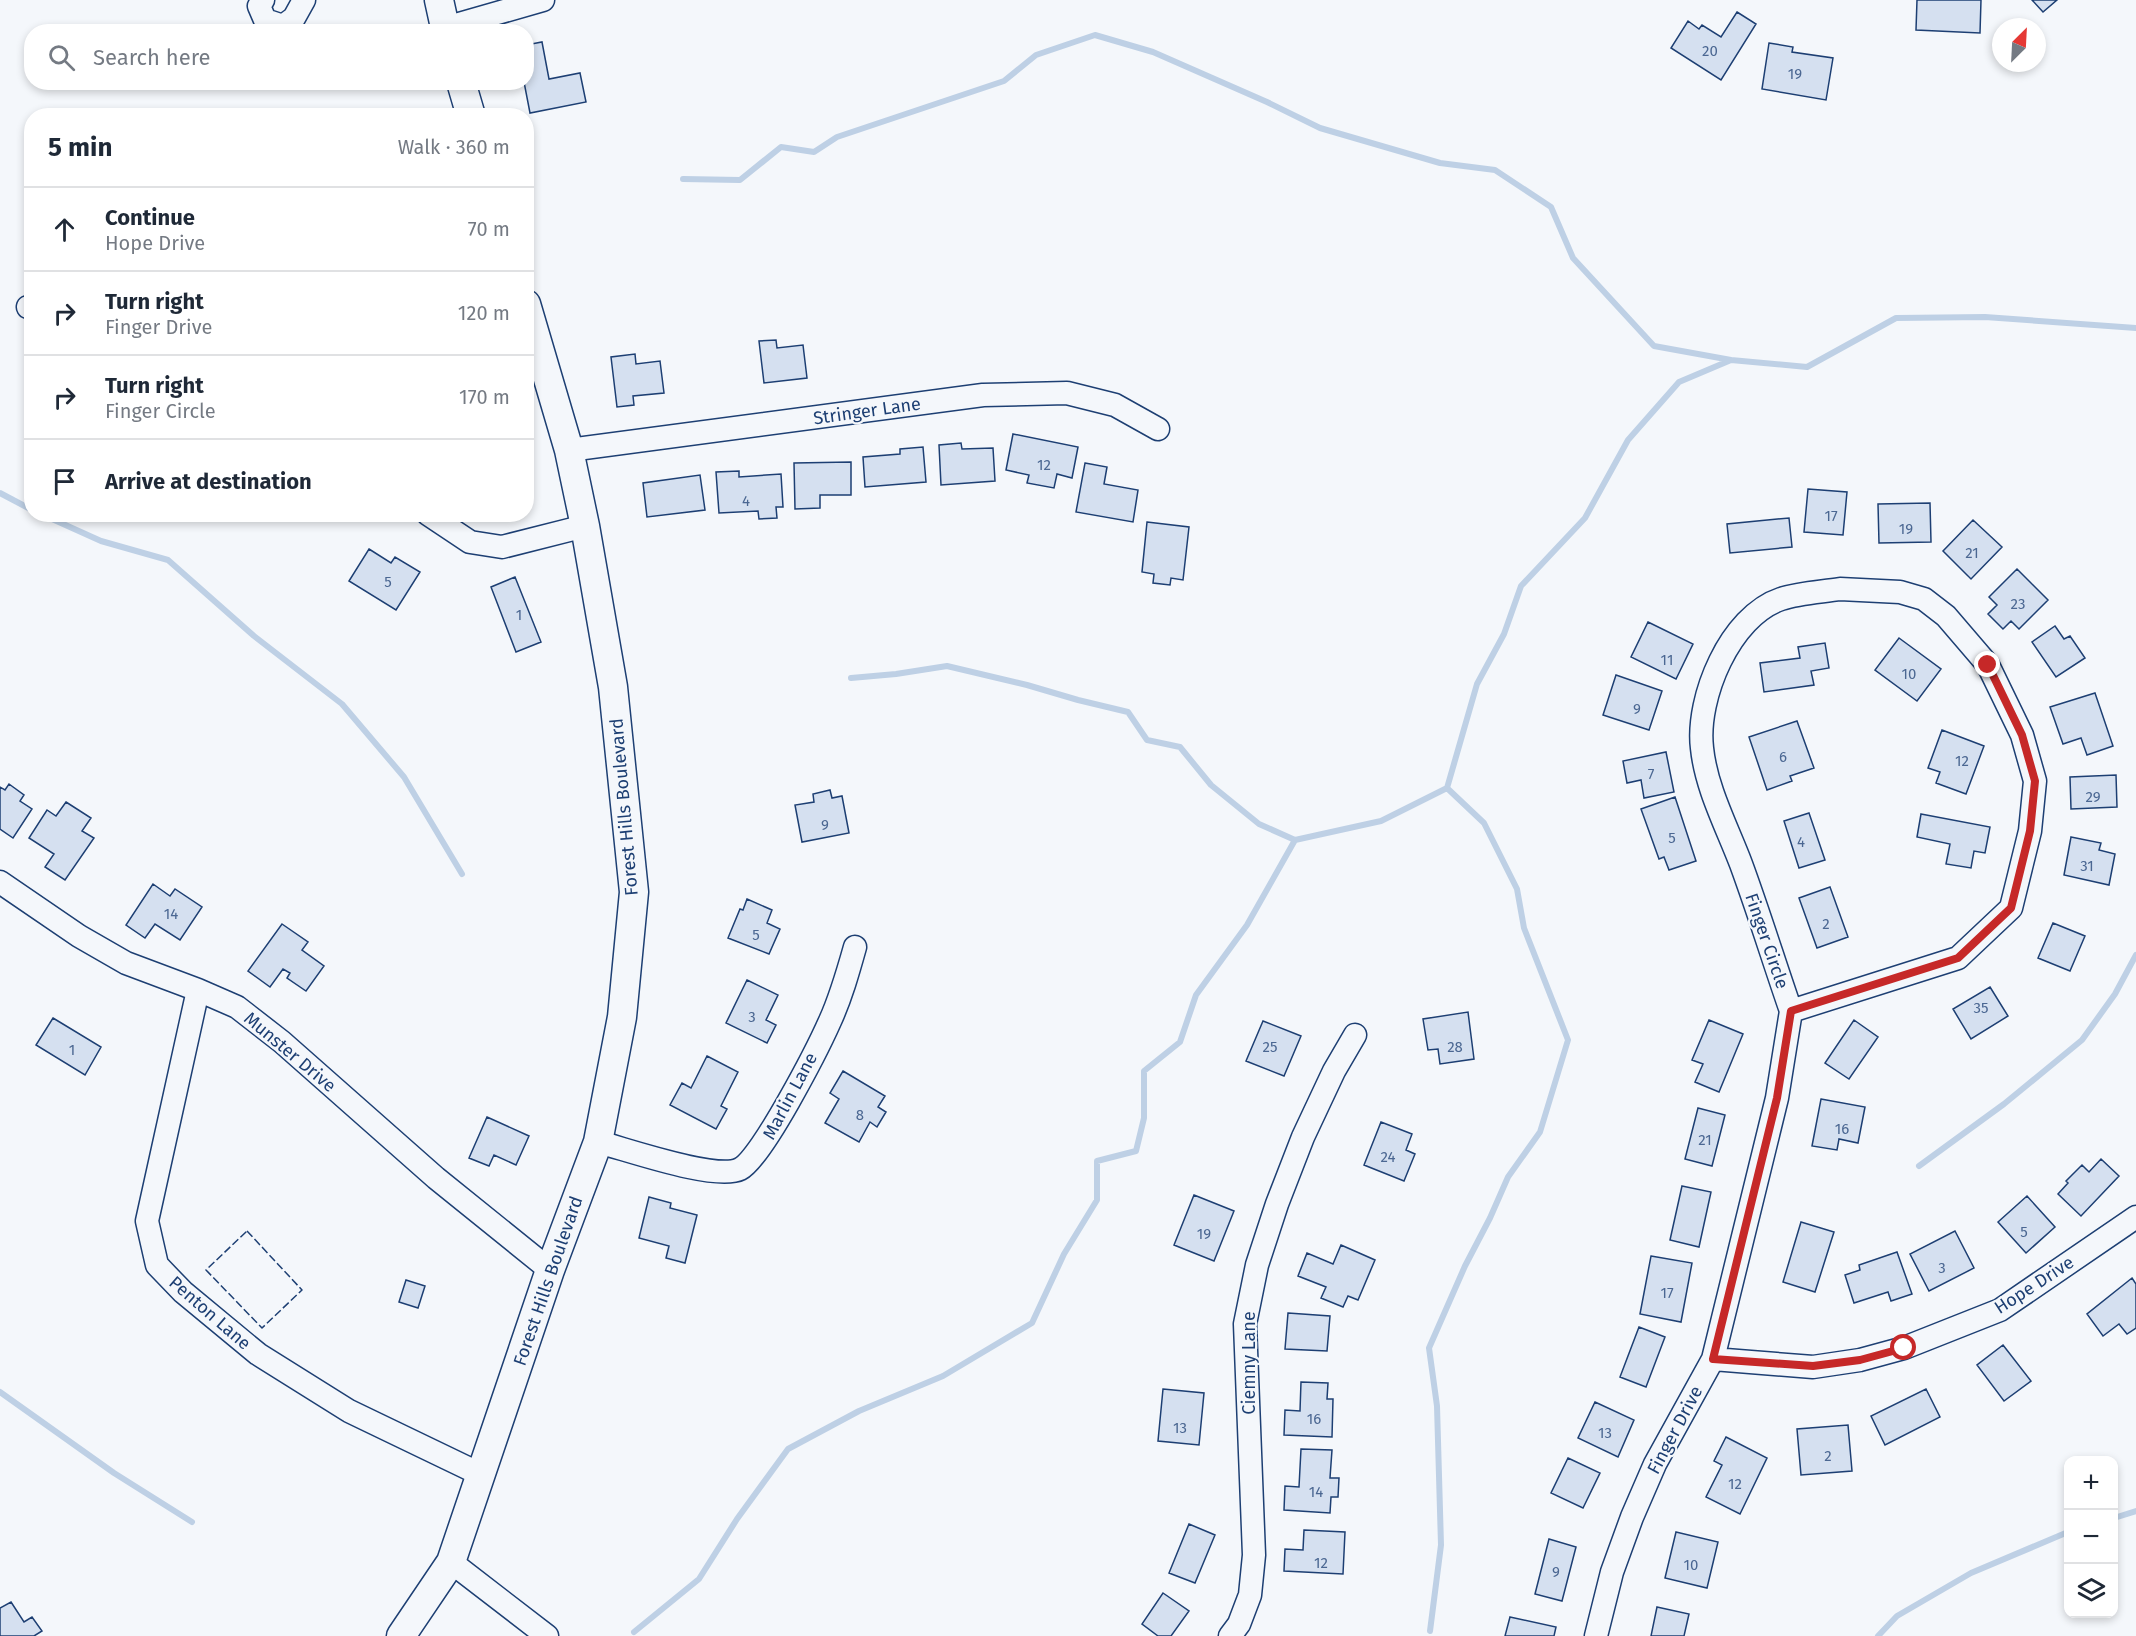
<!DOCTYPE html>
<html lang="en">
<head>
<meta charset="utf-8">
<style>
	:root { --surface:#fff; --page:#f6f6f7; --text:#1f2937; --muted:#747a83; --line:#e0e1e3 }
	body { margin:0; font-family:"Fira Sans",sans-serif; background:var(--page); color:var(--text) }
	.controls { position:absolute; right:18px; bottom:18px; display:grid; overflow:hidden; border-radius:12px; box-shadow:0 3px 9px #0003 }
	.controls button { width:54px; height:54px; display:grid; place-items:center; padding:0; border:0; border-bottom:2px solid var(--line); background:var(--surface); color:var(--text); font:30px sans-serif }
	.compass { position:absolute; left:1992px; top:18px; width:54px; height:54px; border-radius:50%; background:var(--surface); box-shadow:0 3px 9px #0003; rotate:24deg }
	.stop { position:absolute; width:18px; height:18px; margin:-14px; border:4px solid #c62828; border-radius:50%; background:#fff }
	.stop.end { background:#c62828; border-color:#fff; box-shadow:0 2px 6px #0008 }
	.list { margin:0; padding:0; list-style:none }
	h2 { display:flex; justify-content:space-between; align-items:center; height:78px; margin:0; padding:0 24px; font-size:26px }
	h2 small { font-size:20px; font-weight:400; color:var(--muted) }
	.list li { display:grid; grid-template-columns:39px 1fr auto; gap:18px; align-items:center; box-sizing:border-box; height:84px; padding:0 24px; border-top:2px solid var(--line) }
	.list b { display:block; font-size:22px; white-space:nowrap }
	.list p { margin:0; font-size:20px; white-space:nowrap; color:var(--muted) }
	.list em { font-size:20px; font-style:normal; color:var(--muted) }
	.icon { flex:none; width:33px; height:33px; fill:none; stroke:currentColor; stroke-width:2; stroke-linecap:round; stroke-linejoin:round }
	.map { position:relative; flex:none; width:2136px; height:1636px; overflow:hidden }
	.search { position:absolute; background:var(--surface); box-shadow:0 3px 9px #0003; left:24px; top:24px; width:510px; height:66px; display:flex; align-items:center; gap:15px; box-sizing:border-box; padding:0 21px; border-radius:24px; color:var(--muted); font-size:22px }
	.panel { position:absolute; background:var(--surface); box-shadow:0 3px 9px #0003; left:24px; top:108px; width:510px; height:414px; border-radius:24px }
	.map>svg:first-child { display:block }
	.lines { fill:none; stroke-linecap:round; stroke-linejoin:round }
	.stream { stroke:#bed0e5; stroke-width:6 }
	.building { fill:#d5e0f0; stroke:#1d3f73; stroke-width:1.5 }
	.minor-casing { stroke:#1d3f73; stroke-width:25 }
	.major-casing { stroke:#1d3f73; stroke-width:31 }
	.minor { stroke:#f4f7fb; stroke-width:22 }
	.major { stroke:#f4f7fb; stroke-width:28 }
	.fence { stroke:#1d3f73; stroke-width:1.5; stroke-dasharray:8 3; stroke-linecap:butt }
	.route { stroke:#c62828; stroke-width:8 }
	.labels { text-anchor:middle; stroke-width:4.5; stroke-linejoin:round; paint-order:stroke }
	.number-label { font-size:15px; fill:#4b6792 }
	.street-label { font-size:18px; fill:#1d3f73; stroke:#f4f7fb }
</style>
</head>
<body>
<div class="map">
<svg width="2136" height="1636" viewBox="0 0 2136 1636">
	<rect width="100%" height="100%" fill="#f4f7fb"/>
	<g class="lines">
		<!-- stream -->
		<path class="stream" d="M683 179 740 180 781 147 814 152 837 137 1004 81 1036 55 1095 35 1153 52 1267 102 1320 128 1440 163 1495 170 1551 207 1573 258 1654 346 1731 360
			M0 493 32 510
			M41 514 101 541 168 560 254 636 342 704 404 777 462 874
			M851 678 896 674 947 666 1027 685 1078 700 1128 712 1147 740 1180 747 1211 785 1259 824 1295 840
			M1919 1166 2004 1104 2082 1040 2115 994 2136 955
			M0 1392 114 1473 192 1522
			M2114 1518 2136 1511
			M1430 1631 1441 1545 1437 1406 1429 1348 1465 1266 1490 1218 1508 1177 1540 1132 1568 1040 1524 928 1517 889 1484 823 1447 788
			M634 1632 699 1579 737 1519 788 1449 859 1411 943 1376 1032 1323 1064 1254 1097 1200V1161L1136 1151 1144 1118V1071L1180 1042 1196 995 1247 925 1295 840 1381 821 1447 788 1477 684 1504 634 1521 586 1585 518 1628 440 1679 382 1731 360 1807 367 1896 318 1985 317 2136 328
			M1878 1636 1897 1616 1971 1573 2068 1532"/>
	</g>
	<!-- building -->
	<path class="building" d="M1917 0H1981L1980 33 1916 30Z
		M2032 0H2057L2043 12Z
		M1737 12 1756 24 1721 80 1671 48 1688 21 1699 29 1702 25 1721 37Z
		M542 42 549 79 580 73 586 102 530 113 524 82H526V45Z
		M1769 43 1793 47 1792 52 1833 58 1826 100 1762 89Z
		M776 340 777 348 803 345 807 378 764 383 759 341Z
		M635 354 636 364 660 361 664 393 633 396 634 405 617 407 611 357Z
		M1013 434 1078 447 1072 478 1057 474 1054 488 1027 483 1029 475 1006 470Z
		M961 443 962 449 993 448 995 481 941 485 939 445Z
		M923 447 926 482 865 487 863 457 900 454V449Z
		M851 462V495H820V508L795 509 794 463Z
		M1085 463 1107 467 1104 484 1138 490 1133 522 1076 512Z
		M739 471V477L781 474 783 507H776L777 518 759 519 758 511 719 513 716 472Z
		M700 475 705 510 647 517 643 483Z
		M1808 489 1847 492 1843 535 1804 532Z
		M1930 503 1931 542 1879 543 1878 504Z
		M1789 518 1792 547 1730 553 1727 524Z
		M1973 520 2002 547 1971 579 1943 551Z
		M1147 522 1189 527 1183 580 1171 578 1170 585 1153 583 1154 574 1142 572Z
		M369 549 391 563 395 557 420 572 396 610 349 581Z
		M2017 569 2048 600 2019 629 2011 621 2003 629 1988 614 1997 605 1989 597Z
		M515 577 541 642 516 652 491 587Z
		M1648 622 1693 644 1676 679 1631 657Z
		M2055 626 2064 639 2070 636 2085 658 2056 677 2032 642Z
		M1899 638 1941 669 1917 701 1875 670Z
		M1825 643 1829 668 1811 671 1814 685 1764 692 1760 663 1800 658 1798 647Z
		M1616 675 1662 691 1649 730 1603 715Z
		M2095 693 2113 746 2087 755 2081 738 2063 744 2050 707Z
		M1797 721 1814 768 1790 776 1792 781 1767 790 1749 737Z
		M1942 730 1984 746 1966 794 1936 783 1940 772 1928 768Z
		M1666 752 1674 792 1644 798 1641 780 1627 783 1623 761Z
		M2116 775 2117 807 2071 809 2070 777Z
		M9 784 24 795 20 801 32 809 13 838 0 829V787L5 790Z
		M830 790 832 798 842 796 849 833 802 842 795 805 814 802 813 794Z
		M1675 797 1696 861 1669 870 1664 857 1659 859 1641 809Z
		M66 802 91 818 82 831 94 838 65 880 45 867 54 854 29 838 47 810 56 816Z
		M1809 813 1825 860 1799 868 1784 821Z
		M1921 814 1990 827 1985 853 1974 851 1971 868 1946 864 1950 844 1917 837Z
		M2071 837 2101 843 2099 850 2115 854 2109 885 2064 875Z
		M153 884 170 896 175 889 202 907 180 940 155 924 145 938 126 925Z
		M1830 887 1848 937 1817 948 1799 898Z
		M747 899 772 910 767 923 780 929 769 954 728 938 740 909 743 910Z
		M2053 923 2085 936 2070 971 2038 958Z
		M282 924 308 942 302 950 324 966 306 991 287 978 290 973 283 969 270 987 248 971Z
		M747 980 778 995 766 1020 776 1025 767 1043 726 1023Z
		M1990 987 2008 1016 1971 1039 1953 1009Z
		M1468 1012 1474 1059 1440 1064 1438 1049 1428 1050 1423 1019Z
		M53 1018 101 1047 85 1075 36 1045Z
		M1709 1020 1743 1034 1719 1092 1695 1082 1703 1064 1692 1060Z
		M1854 1020 1878 1037 1849 1079 1825 1063Z
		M1263 1021 1301 1036 1284 1076 1246 1061Z
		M707 1056 738 1072 721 1106 727 1109 716 1129 670 1105 682 1083 691 1088Z
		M843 1071 885 1096 878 1107 886 1112 877 1127 870 1122 859 1142 825 1123 839 1099 830 1093Z
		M1821 1099 1865 1107 1858 1143 1839 1139 1837 1150 1812 1146Z
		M1698 1108 1725 1115 1712 1166 1685 1159Z
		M487 1117 529 1136 516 1165 494 1155 489 1166 469 1158Z
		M1381 1122 1412 1134 1406 1150 1415 1154 1404 1181 1364 1165Z
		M2101 1159 2119 1176 2081 1216 2058 1194 2068 1183 2066 1181 2082 1165 2089 1172Z
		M1682 1186 1711 1192 1699 1247 1670 1240Z
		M1194 1195 1234 1211 1214 1261 1174 1245Z
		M2027 1196 2055 1227 2026 1253 1998 1222Z
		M649 1197 671 1203 670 1208 697 1215 685 1263 666 1258 669 1246 639 1238Z
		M1801 1222 1834 1232 1815 1292 1783 1282Z
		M1955 1231 1974 1268 1929 1291 1910 1254Z
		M1341 1245 1375 1260 1358 1300 1348 1296 1343 1307 1321 1298 1326 1287 1298 1276 1307 1253 1333 1264Z
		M1897 1252 1912 1294 1891 1301 1888 1292 1854 1303 1845 1275 1860 1270 1859 1265Z
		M1651 1256 1692 1263 1681 1322 1640 1314Z
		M2132 1278 2136 1284V1328L2127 1334 2119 1324 2103 1336 2087 1314Z
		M406 1280 425 1286 418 1308 399 1302Z
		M1288 1313 1330 1316 1327 1351 1285 1349Z
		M1639 1327 1665 1337 1646 1387 1620 1377Z
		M2003 1345 2031 1381 2004 1401 1977 1365Z
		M1301 1382 1328 1383 1327 1399H1333L1332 1437 1284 1435 1285 1410 1300 1411Z
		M1163 1389 1204 1393 1199 1445 1158 1441Z
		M1926 1389 1940 1417 1885 1445 1871 1416Z
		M1595 1402 1634 1420 1618 1457 1578 1438Z
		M1848 1425 1852 1471 1801 1475 1797 1429Z
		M1726 1437 1767 1458 1740 1514 1706 1497 1722 1465 1714 1461Z
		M1301 1449 1332 1450 1330 1478H1339L1338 1497H1331L1330 1513 1284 1510 1285 1486 1299 1487Z
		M1568 1458 1600 1473 1583 1508 1551 1493Z
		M1189 1524 1215 1535 1195 1583 1169 1573Z
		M1304 1530 1345 1532 1343 1574 1284 1571 1285 1549 1303 1550Z
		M1676 1532 1718 1542 1707 1588 1665 1578Z
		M1549 1539 1576 1547 1562 1601 1535 1594Z
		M1163 1593 1189 1611 1171 1636H1158L1142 1624Z
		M11 1602 24 1622 32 1617 42 1631 34 1636H0V1608Z
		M1657 1607 1689 1614 1684 1636H1651Z
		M1510 1617 1556 1627 1554 1636H1505Z"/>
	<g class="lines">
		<!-- minor casing -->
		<g class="minor-casing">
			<path id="minor" d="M263 0 259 6 265 20 283 26 294 18 304 0
				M445 28 543 0
				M28 307 32 308
				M569 450 983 395 1067 393 1115 405 1158 429
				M428 514 470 542 502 547 585 526
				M1840 589 1900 592 1924 599 1946 616 1988 665 2022 735 2035 781 2030 831 2011 908 1958 958 1791 1011C1774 962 1759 913 1741 864 1727 827 1706 788 1702 748 1696 698 1730 616 1781 599 1799 593 1821 592 1840 589Z
				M0 882 79 936 126 963 198 990 237 1007 282 1042 436 1178 550 1270
				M198 990 147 1221 157 1265 183 1292 258 1354 349 1411 482 1475
				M598 1142C626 1149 716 1181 740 1169 762 1158 818 1048 830 1021 841 997 848 972 855 947
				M1713 1359 1813 1367 1860 1360 1904 1348 2000 1310 2136 1217
				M451 1562 547 1636
				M1230 1636 1239 1624 1250 1595 1254 1555 1245 1324 1257 1265 1277 1204 1303 1137 1334 1071 1355 1035
				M1596 1636 1612 1572 1632 1517 1655 1464 1713 1359 1777 1098 1791 1011"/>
		</g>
		<!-- major casing -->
		<g class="major-casing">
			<path id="major" d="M439 0 446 32
				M461 82 471 116
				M401 1636 451 1562 550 1270 598 1142 622 1017 634 892 613 687 585 526 569 450 526 304"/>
		</g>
		<!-- minor -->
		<use href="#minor" class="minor"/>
		<!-- major -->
		<use href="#major" class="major"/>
		<!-- fence -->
		<path class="fence" d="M247 1231 302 1290 262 1328 206 1270Z"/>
	</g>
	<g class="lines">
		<!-- route -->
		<path class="route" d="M1904 1348 1860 1360 1813 1366 1713 1359 1777 1098 1791 1011 1958 958 2011 908 2030 831 2035 781 2022 735 1988 665"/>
	</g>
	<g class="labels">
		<!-- number labels -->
		<g class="number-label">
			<text x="1710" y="56">20</text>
			<text x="1795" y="79">19</text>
			<text x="1044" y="470">12</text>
			<text x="746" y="506">4</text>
			<text x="1831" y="521">17</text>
			<text x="1906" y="534">19</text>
			<text x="1972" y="558">21</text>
			<text x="388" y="587">5</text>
			<text x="2018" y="609">23</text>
			<text x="519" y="620">1</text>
			<text x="1667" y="665">11</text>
			<text x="1909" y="679">10</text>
			<text x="1637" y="714">9</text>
			<text x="1783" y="762">6</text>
			<text x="1962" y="766">12</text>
			<text x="1651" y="779">7</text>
			<text x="2093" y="802">29</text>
			<text x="825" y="830">9</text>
			<text x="1672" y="843">5</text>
			<text x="1801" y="847">4</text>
			<text x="2087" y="871">31</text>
			<text x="171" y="919">14</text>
			<text x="1826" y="929">2</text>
			<text x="756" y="940">5</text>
			<text x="1981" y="1013">35</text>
			<text x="752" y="1022">3</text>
			<text x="1270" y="1052">25</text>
			<text x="1455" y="1052">28</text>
			<text x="72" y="1055">1</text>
			<text x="860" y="1120">8</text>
			<text x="1842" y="1134">16</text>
			<text x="1705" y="1145">21</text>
			<text x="1388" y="1162">24</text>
			<text x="2024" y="1237">5</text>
			<text x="1204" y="1239">19</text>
			<text x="1942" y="1273">3</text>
			<text x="1667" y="1298">17</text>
			<text x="1314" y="1424">16</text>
			<text x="1180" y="1433">13</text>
			<text x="1605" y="1438">13</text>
			<text x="1828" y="1461">2</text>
			<text x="1735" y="1489">12</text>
			<text x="1316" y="1497">14</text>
			<text x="1321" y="1568">12</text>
			<text x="1691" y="1570">10</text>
			<text x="1556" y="1577">9</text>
		</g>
		<!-- street labels -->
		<g class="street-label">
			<text transform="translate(867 411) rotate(-8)" y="6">Stringer Lane</text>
			<text transform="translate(624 807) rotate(-95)" y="6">Forest Hills Boulevard</text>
			<text transform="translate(1767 941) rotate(71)" y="6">Finger Circle</text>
			<text transform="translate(290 1052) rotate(40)" y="6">Munster Drive</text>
			<text transform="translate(790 1096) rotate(-62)" y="6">Marlin Lane</text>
			<text transform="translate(548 1281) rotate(-71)" y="6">Forest Hills Boulevard</text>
			<text transform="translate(2034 1285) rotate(-33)" y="6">Hope Drive</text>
			<text transform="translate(210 1313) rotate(41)" y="6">Penton Lane</text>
			<text transform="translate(1249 1363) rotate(-90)" y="6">Ciemny Lane</text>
			<text transform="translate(1675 1430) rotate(-62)" y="6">Finger Drive</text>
		</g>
	</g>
</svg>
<div class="controls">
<button>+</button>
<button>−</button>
<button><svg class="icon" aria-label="layers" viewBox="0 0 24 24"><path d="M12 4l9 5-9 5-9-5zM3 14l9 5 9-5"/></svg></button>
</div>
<svg class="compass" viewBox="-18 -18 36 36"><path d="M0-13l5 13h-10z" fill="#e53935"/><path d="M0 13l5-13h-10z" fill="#747a83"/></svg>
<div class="stop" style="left:1904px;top:1348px"></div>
<div class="stop end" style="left:1988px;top:665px"></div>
<div class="search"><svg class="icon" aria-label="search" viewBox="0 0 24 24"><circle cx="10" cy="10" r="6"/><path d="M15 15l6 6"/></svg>Search here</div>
<section class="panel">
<h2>5 min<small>Walk · 360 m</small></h2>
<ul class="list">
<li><svg class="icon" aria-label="ahead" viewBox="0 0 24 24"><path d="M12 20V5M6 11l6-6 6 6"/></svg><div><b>Continue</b><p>Hope Drive</p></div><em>70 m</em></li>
<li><svg class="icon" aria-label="right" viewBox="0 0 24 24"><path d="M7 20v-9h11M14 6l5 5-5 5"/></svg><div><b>Turn right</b><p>Finger Drive</p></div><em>120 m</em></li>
<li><svg class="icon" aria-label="right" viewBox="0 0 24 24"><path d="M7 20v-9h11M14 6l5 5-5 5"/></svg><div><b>Turn right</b><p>Finger Circle</p></div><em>170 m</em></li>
<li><svg class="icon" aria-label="arrive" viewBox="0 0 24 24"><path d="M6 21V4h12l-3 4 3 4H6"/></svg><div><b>Arrive at destination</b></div></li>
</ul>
</section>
</div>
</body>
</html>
